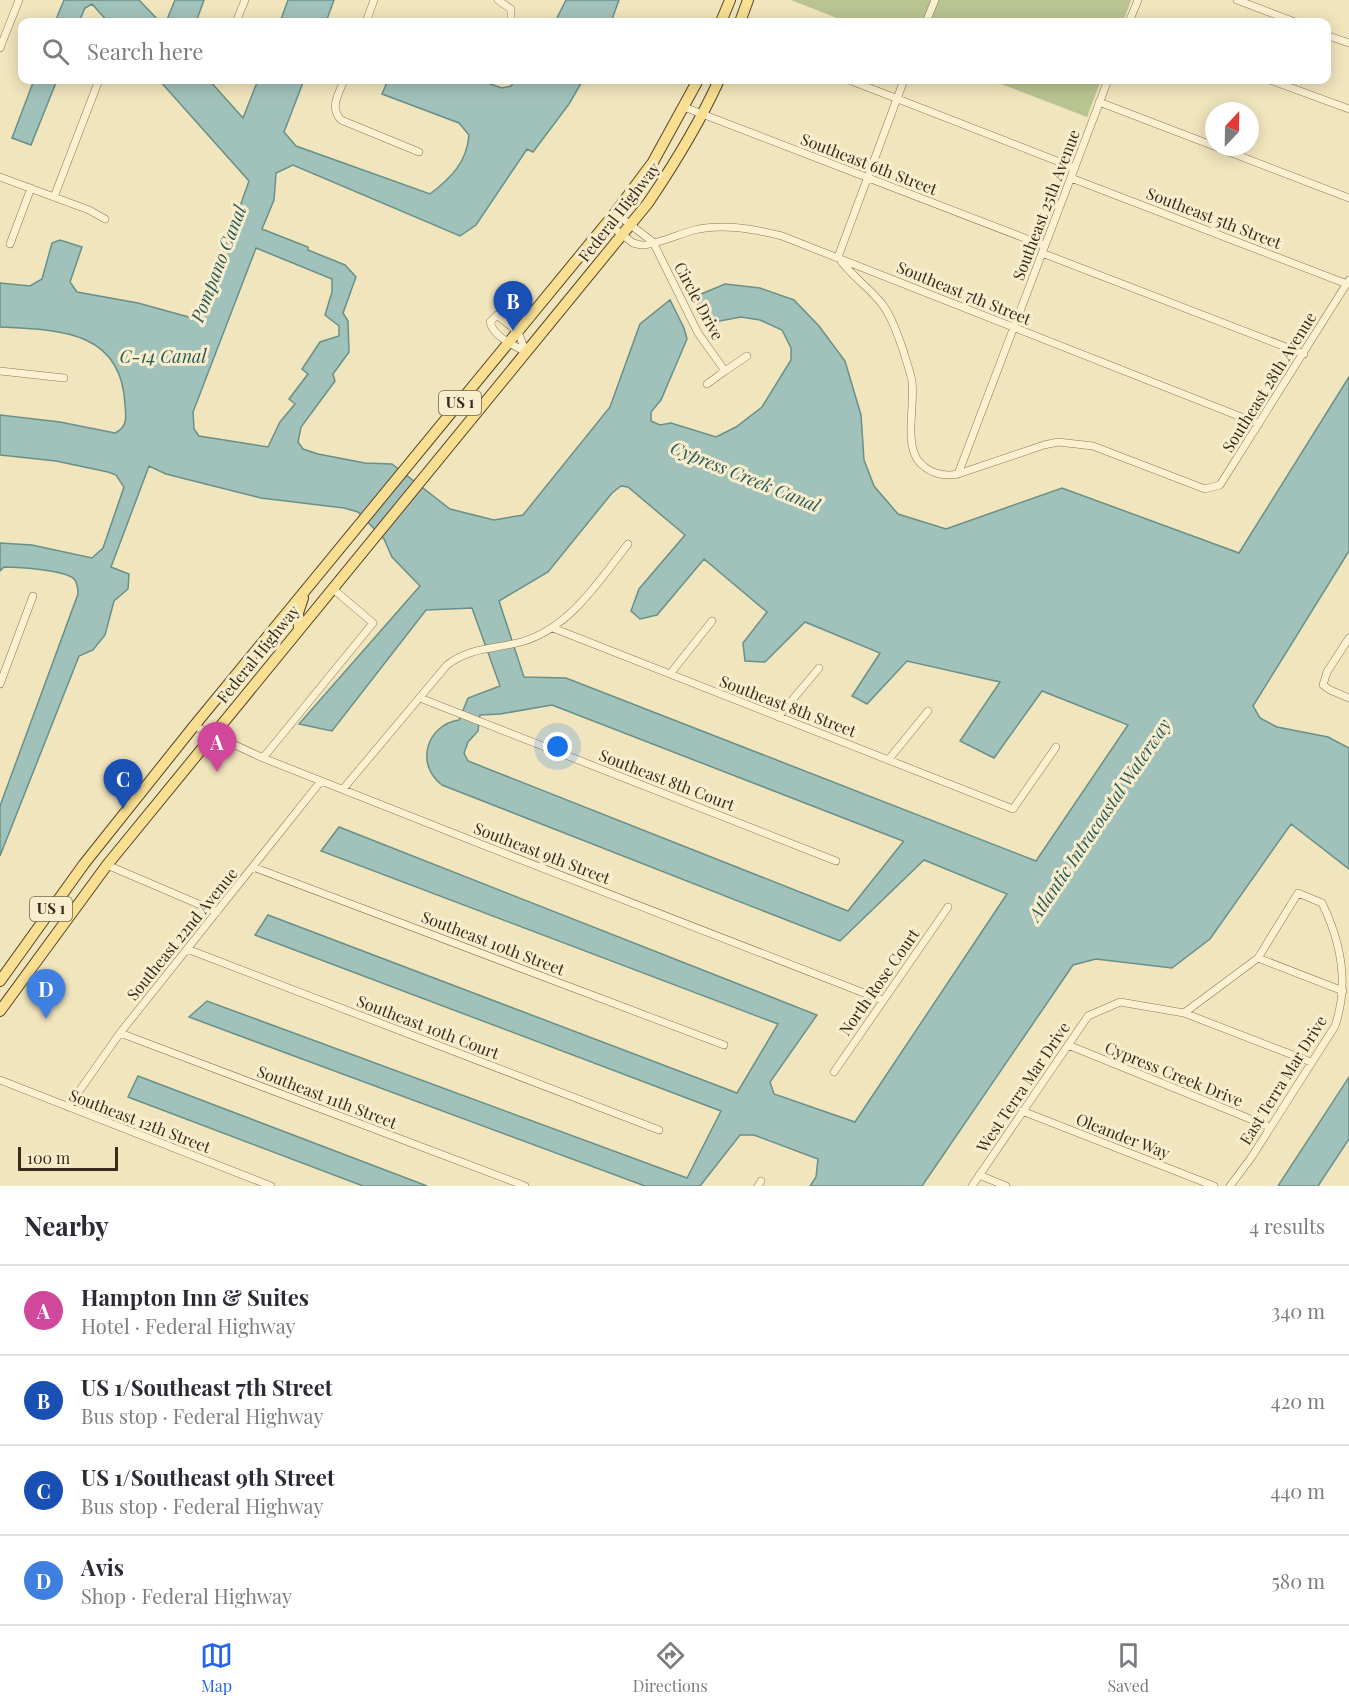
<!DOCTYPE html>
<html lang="en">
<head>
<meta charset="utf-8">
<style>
	:root { --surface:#fff; --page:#f7f7f7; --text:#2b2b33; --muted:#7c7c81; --line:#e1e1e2; --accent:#2563eb }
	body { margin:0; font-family:"Playfair Display",serif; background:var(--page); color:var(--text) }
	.compass { position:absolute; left:1205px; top:102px; width:54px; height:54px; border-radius:50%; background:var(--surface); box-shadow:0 3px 15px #0003; rotate:22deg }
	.scale { position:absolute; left:18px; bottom:15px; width:100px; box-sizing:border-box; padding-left:6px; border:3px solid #392b1b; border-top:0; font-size:16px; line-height:21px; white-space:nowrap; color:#392b1b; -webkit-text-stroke:4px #f8eecd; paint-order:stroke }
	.you { position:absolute; left:558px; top:747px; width:21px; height:21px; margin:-15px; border:4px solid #fff; border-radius:50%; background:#1a73e8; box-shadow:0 0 0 9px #1a73e833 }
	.badge { display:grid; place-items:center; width:39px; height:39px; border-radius:50%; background:var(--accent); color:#fff; font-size:20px; font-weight:700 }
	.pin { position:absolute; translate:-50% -50px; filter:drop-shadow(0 2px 3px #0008) }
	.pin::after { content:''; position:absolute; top:32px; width:21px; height:18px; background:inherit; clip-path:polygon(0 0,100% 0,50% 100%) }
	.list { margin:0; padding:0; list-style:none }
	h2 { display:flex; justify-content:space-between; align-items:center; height:78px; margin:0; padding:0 24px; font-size:26px }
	h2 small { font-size:20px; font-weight:400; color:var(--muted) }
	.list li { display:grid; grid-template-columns:39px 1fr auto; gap:18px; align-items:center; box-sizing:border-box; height:90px; padding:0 24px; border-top:2px solid var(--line) }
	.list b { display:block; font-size:22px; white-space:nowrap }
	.list p { margin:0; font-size:20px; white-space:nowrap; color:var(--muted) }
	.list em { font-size:20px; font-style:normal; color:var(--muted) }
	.icon { flex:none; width:33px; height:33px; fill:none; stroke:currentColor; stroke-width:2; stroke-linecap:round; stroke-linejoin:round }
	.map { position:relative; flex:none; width:1349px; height:1186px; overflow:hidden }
	.search { position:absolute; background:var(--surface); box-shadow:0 3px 15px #0003; left:18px; right:18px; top:18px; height:66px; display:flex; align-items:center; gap:15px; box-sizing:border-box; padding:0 21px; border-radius:12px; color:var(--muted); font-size:22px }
	.sheet { height:438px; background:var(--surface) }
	nav { display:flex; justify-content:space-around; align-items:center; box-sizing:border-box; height:84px; border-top:2px solid var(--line); background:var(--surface); font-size:16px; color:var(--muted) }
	nav a { display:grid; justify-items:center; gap:3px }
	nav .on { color:var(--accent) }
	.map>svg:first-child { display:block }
	.cemetery { fill:#bac491 }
	.water { fill:#a1c2ba; stroke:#689089; stroke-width:1.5; fill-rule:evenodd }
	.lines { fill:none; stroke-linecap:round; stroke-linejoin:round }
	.minor-casing { stroke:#8b7555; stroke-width:8 }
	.primary-casing { stroke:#58422a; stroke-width:12 }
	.minor { stroke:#fbf1d1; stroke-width:7 }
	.primary { stroke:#f8df91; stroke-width:10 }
	.labels { text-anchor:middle; stroke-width:6; stroke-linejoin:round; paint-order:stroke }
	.shield { fill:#f8eecd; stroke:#726650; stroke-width:1.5 }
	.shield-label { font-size:15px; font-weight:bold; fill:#392b1b }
	.street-label { font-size:16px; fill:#392b1b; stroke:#f8eecd }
	.water-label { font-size:18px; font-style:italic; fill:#295a5a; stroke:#f8eecd }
</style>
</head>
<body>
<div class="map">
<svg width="1349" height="1186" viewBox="0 0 1349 1186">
	<rect width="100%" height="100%" fill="#f1e5bd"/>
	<!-- cemetery -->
	<path class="cemetery" d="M791 0H1131L1123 22H847Z
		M991 80H1101L1087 117Z"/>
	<!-- water -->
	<path class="water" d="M64 0H139L160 22H108L92 4 85 8 79 22H55Z
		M175 0H204L196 22H166Z
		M288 0H334L326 22H280Z
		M566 0H619L611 22H555Z
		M34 80H57L31 145 12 138Z
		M159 80H209L243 118 258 80H304L284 132 296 146 430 194C451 178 467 162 469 135L459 123 382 94 388 80H479L502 88 511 86 516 80H583L569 104 533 152 527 149 476 225 460 236 293 165 276 173 274 200 262 229 308 247V250L345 265 356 277 343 313 348 321 349 352 333 374 335 381 301 427 298 442 303 449 318 454 365 463 392 464 450 509 494 520 523 515 610 407 640 324 670 300 684 328 687 339 661 400 651 412V421L660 425 671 423 716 437 736 427 762 407 791 360V348L782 330 760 320 741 317 704 324 694 297 725 284 760 288 794 300 819 326 845 361 861 415 864 460 874 486 898 514 946 529 1062 488 1239 553 1349 377V551L1253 706 1260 718 1277 727 1328 737 1349 748V869L1291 824 1210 939 1172 968 1096 959 1073 965 922 1186H810L816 1177 818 1159 754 1135H740L700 1186H645L189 1017 207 1001 687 1178 721 1111 255 935 268 915 737 1093 778 1024 321 851 339 827 817 1015 770 1082 774 1094 855 1122 1007 894 924 860 840 941 442 785C415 765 426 725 459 720L468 698 500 686 472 608 426 610 332 731 299 724 420 586 392 557 384 539 358 512 344 508 261 498 166 474 149 466 111 567 129 574 128 589 114 601 105 635 93 650 79 656 0 856V806L78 594C78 590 78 585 75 580 68 570 17 567 4 567L0 571V543L32 545 92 558 103 548 124 487 116 475 108 472 56 461 0 455V415L60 422 115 433C128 427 126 417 125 405 122 330 59 330 0 327V283L30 286 42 279 52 243 60 240 82 247 70 282 77 292 138 303 196 319 219 265 249 181ZM256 248 332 279V292L325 315 339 326V336L320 342 302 369 308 374 289 399 295 404 280 422 268 447 199 436 194 429 193 412ZM621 486 628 487 685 535 639 589 631 611 640 619 657 615 704 559 767 612 743 643 745 661 765 662 805 622 880 653 852 696 867 704 907 661 1000 682 960 741 994 758 1042 691 1128 725 1036 861 566 678 524 677 499 601 548 572 612 493ZM552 705 903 841V842L848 911 468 761 464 753 468 742 478 731 480 715 500 714Z
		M138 1076 427 1186H363L128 1097Z
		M1349 1077V1139L1318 1186H1278Z"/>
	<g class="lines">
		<!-- minor casing -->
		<g class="minor-casing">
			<path id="minor" d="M498 0 511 9V22
				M1237 0 1295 22
				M236 22 245 0
				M366 22 374 0
				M926 22 935 0
				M1129 22 1138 0
				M1326 35 1349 43
				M0 48 19 0
				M344 80C339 94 329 107 341 120L419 152
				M849 80 1075 168
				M1270 80 1349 109
				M1099 102 1214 146
				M684 107 1045 246
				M1216 147 1349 198
				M0 177 89 210 105 219
				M1071 178 1347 284
				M54 197 99 80
				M615 213 653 242 698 333 725 371 747 356
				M607 223 633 243 641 245C656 245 679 234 694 230 722 223 754 229 782 236L1259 424
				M10 244 31 188
				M1042 253 1304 354
				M838 257C850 275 869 287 882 304 890 314 899 338 903 350 906 360 910 371 912 381 915 403 905 440 917 459 927 473 943 477 958 474L1044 445 1058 442 1093 446 1205 489 1220 485 1349 280
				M838 257 904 80
				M497 315 518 332 526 352C514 346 493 336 490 322Z
				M0 371 64 378
				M707 384 725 371
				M958 474 1108 80
				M553 628 1013 809 1056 747
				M1349 638 1327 672 1323 685 1330 690 1349 698
				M670 674 712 621
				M0 684 33 596
				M420 698 836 861
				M778 717 819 668
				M194 726 263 758 478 843 882 1000
				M263 758 373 623 332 588
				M889 759 928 711
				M343 789 447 665C470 647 496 649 521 642 570 628 599 581 628 544
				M107 865 217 912
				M253 867 724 1045
				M187 949 659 1130
				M1258 958 1343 991
				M1184 1013 1311 1062
				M120 1033 525 1186
				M1068 1045 1270 1127
				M834 1072 948 907
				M0 1080 271 1186
				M68 1107 120 1033 321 781
				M1022 1111 1214 1186
				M979 1175 1006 1186
				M758 1186 761 1181
				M972 1186 1088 1016 1120 1002 1184 1013 1258 958 1298 893 1322 903C1341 942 1349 985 1335 1026L1251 1158 1230 1186"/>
		</g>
		<!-- primary casing -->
		<g class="primary-casing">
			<path id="primary" d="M721 22 730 0
				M740 22 748 0
				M299 629 298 613 303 598
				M0 981 84 864 194 726 615 213 653 162 698 80
				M0 1011 107 865 648 203C675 163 699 124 719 80"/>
		</g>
		<!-- minor -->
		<use href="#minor" class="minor"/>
		<!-- primary -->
		<use href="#primary" class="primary"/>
	</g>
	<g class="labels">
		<!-- shield labels -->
		<g class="shield">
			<rect x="439" y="391" width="42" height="24" rx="4.5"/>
			<rect x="30" y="897" width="42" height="24" rx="4.5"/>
		</g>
		<g class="shield-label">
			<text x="460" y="408">US 1</text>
			<text x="51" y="914">US 1</text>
		</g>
		<!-- street labels -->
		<g class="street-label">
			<text transform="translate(869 164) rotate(21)" y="6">Southeast 6th Street</text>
			<text transform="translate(1046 205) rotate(-69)" y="6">Southeast 25th Avenue</text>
			<text transform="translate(619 212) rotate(-52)" y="6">Federal Highway</text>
			<text transform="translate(1214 218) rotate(21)" y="6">Southeast 5th Street</text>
			<text transform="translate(964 293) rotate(22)" y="6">Southeast 7th Street</text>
			<text transform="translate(699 301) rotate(62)" y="6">Circle Drive</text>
			<text transform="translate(1269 382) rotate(-58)" y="6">Southeast 28th Avenue</text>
			<text transform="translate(258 654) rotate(-51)" y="6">Federal Highway</text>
			<text transform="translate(788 706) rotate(21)" y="6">Southeast 8th Street</text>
			<text transform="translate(667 780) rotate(21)" y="6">Southeast 8th Court</text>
			<text transform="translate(542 853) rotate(21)" y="6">Southeast 9th Street</text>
			<text transform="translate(182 934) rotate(-51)" y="6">Southeast 22nd Avenue</text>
			<text transform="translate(493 943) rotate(21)" y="6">Southeast 10th Street</text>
			<text transform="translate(879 982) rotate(-55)" y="6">North Rose Court</text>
			<text transform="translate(428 1027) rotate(21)" y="6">Southeast 10th Court</text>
			<text transform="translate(1174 1074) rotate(22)" y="6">Cypress Creek Drive</text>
			<text transform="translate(1283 1080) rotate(-58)" y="6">East Terra Mar Drive</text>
			<text transform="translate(1023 1087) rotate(-56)" y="6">West Terra Mar Drive</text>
			<text transform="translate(327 1097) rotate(21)" y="6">Southeast 11th Street</text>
			<text transform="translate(140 1121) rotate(21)" y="6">Southeast 12th Street</text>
			<text transform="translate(1123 1136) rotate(21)" y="6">Oleander Way</text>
		</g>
		<!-- water labels -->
		<g class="water-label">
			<text transform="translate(219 264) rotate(-69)" y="6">Pompano Canal</text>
			<text x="163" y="363">C-14 Canal</text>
			<text transform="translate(745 477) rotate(22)" y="6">Cypress Creek Canal</text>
			<text transform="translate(1100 820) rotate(-56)" y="6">Atlantic Intracoastal Waterway</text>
		</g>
	</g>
</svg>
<svg class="compass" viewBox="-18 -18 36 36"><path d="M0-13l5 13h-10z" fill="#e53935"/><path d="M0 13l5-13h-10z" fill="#7c7c81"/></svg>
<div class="scale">100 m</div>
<div class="you"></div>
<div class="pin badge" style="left:217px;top:772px;background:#d1479c">A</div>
<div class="pin badge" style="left:513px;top:331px;background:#1a4fb4">B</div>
<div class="pin badge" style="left:123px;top:809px;background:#1a4fb4">C</div>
<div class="pin badge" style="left:46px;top:1019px;background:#3f7fe0">D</div>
<div class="search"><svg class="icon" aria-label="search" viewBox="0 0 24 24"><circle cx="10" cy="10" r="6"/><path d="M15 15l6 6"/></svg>Search here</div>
</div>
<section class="sheet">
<h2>Nearby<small>4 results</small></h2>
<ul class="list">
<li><span class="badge" style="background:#d1479c">A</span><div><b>Hampton Inn &amp; Suites</b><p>Hotel · Federal Highway</p></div><em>340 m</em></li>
<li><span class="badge" style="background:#1a4fb4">B</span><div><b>US 1/Southeast 7th Street</b><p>Bus stop · Federal Highway</p></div><em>420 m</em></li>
<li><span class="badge" style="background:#1a4fb4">C</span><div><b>US 1/Southeast 9th Street</b><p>Bus stop · Federal Highway</p></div><em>440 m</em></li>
<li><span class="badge" style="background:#3f7fe0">D</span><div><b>Avis</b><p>Shop · Federal Highway</p></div><em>580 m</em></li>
</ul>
</section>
<nav>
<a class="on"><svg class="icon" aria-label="map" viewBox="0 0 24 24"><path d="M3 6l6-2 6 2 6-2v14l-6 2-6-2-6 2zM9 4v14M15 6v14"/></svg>Map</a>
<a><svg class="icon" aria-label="directions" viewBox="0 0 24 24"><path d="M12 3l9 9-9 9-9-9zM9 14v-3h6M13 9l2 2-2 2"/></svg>Directions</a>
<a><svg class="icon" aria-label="saved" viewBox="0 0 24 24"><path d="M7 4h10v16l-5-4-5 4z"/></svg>Saved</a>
</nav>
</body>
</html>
